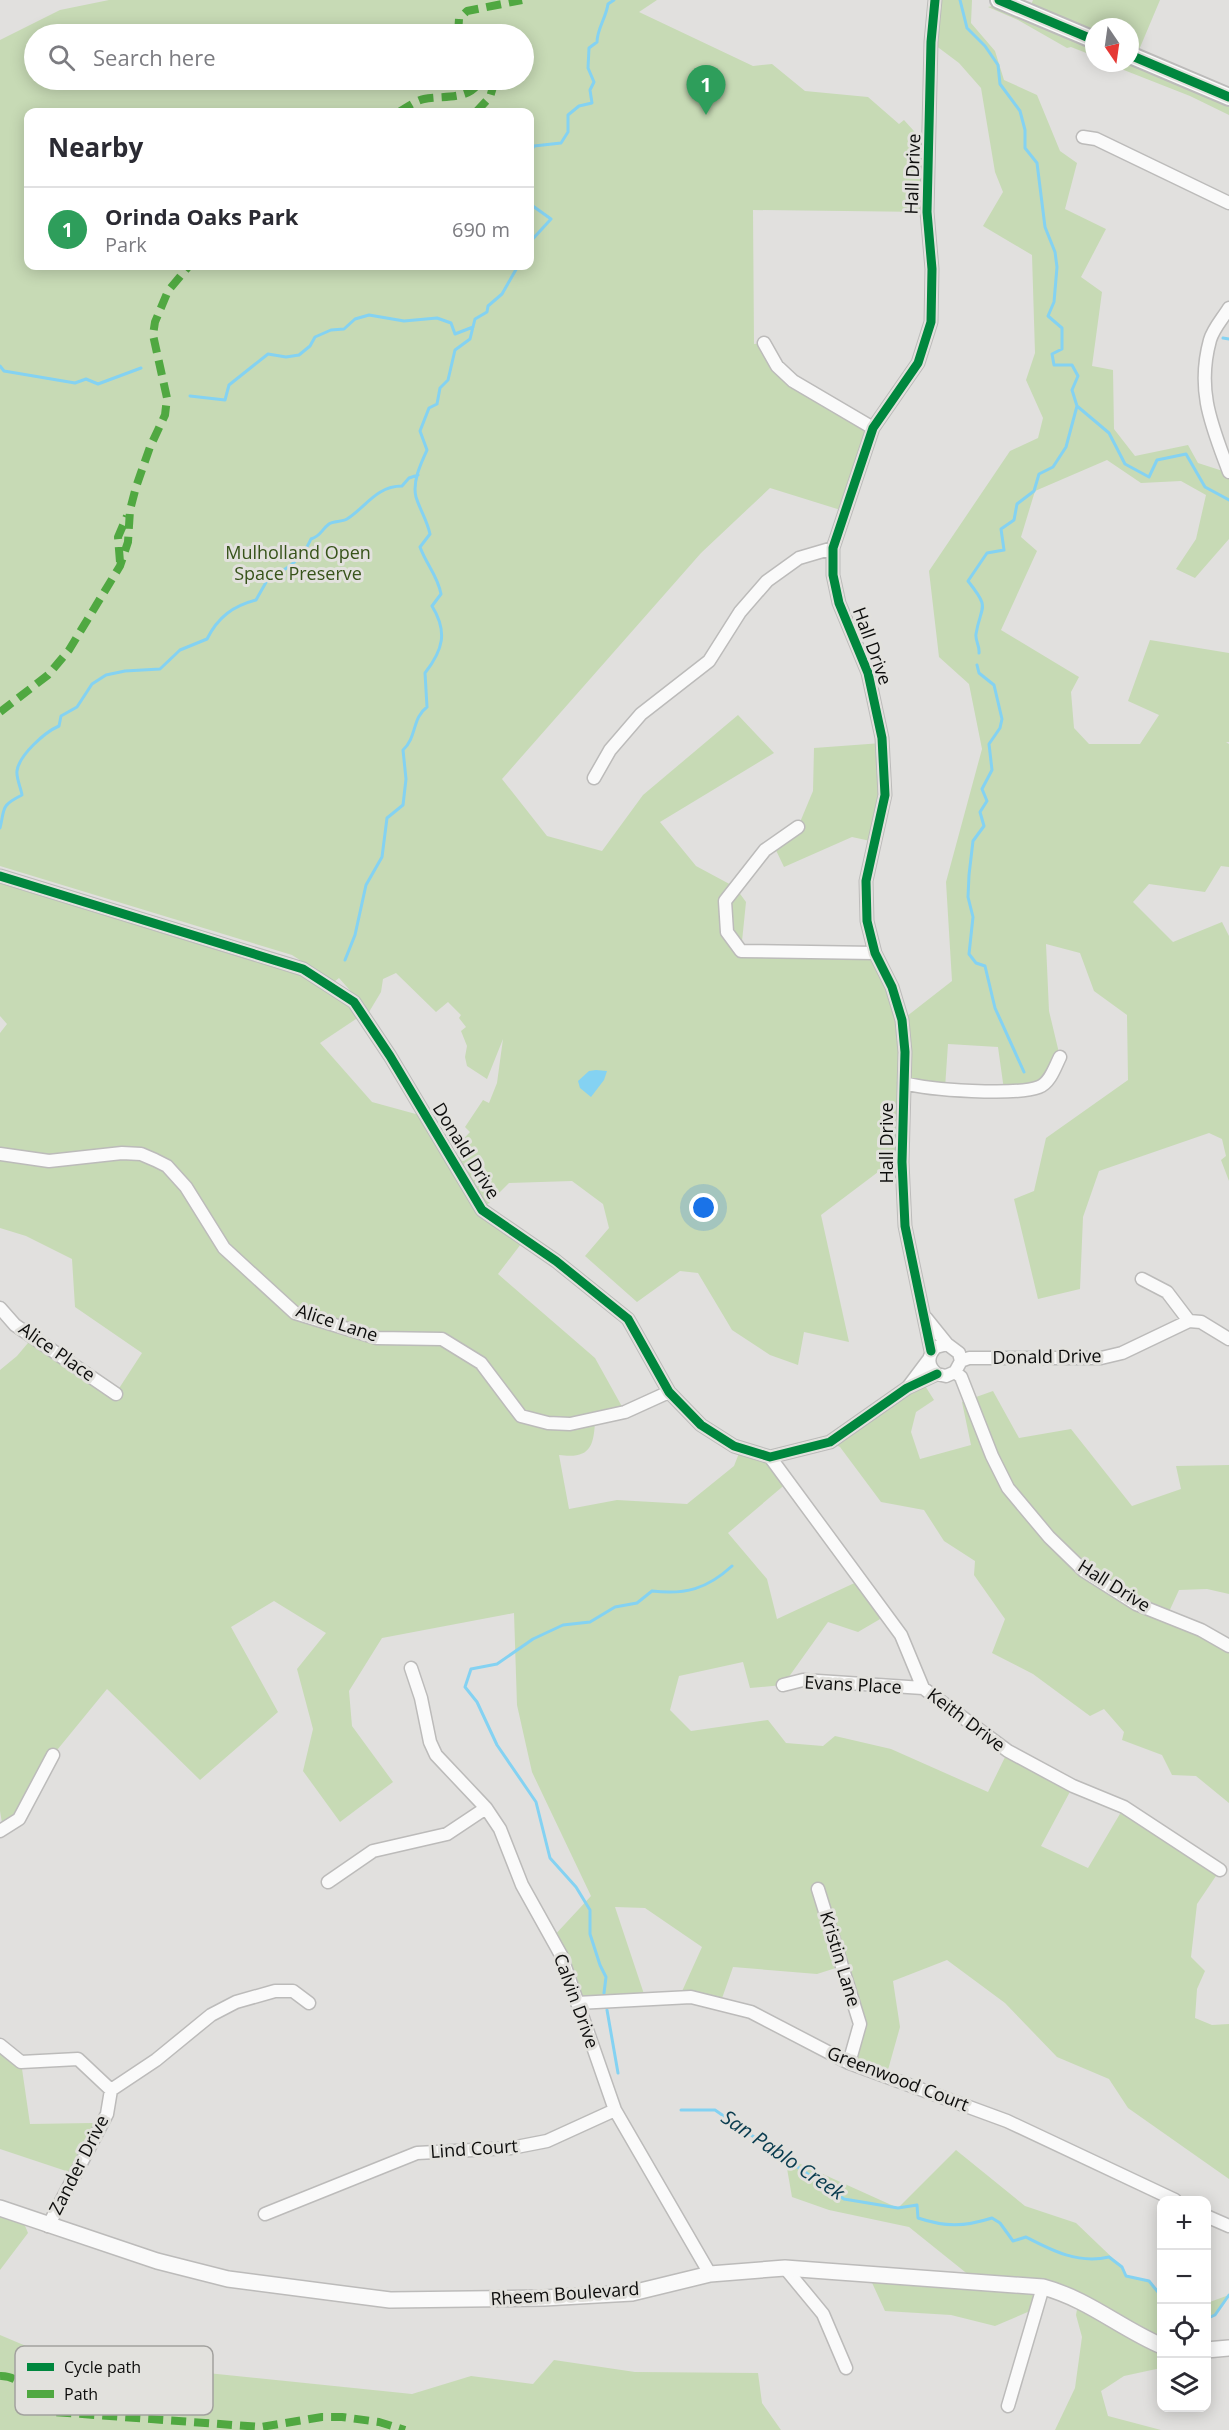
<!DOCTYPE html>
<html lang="en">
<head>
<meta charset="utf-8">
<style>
	:root { --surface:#fff; --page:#f7f7f7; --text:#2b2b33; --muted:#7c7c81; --line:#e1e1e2; --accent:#575756 }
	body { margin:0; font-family:"Open Sans",sans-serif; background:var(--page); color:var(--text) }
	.controls { position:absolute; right:18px; bottom:18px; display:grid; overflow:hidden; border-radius:12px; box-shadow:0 3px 15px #0003 }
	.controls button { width:54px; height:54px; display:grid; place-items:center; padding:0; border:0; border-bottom:2px solid var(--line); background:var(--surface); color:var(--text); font:30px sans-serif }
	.compass { position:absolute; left:1085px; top:18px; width:54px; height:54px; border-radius:50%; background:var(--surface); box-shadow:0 3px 15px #0003; rotate:167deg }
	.you { position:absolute; left:704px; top:1208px; width:21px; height:21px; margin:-15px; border:4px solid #fff; border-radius:50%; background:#1a73e8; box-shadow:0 0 0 9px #1a73e833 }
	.badge { display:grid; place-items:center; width:39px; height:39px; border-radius:50%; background:var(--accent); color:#fff; font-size:20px; font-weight:700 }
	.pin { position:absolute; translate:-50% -50px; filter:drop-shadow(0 2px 3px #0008) }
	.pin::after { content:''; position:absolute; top:32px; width:21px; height:18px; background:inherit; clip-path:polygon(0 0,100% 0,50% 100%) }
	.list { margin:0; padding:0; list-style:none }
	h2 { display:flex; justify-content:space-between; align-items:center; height:78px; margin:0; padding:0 24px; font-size:26px }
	h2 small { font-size:20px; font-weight:400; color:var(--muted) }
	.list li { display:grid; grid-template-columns:39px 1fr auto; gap:18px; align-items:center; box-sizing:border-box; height:84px; padding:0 24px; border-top:2px solid var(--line) }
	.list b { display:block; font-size:22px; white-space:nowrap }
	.list p { margin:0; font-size:20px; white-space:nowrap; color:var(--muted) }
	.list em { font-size:20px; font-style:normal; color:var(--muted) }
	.icon { flex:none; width:33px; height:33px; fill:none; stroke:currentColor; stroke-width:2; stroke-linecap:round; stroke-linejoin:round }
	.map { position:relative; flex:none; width:1229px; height:2430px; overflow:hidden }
	.search { position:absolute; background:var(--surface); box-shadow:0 3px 15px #0003; left:24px; top:24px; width:510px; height:66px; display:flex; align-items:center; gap:15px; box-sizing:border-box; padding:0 21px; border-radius:33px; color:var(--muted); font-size:22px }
	.panel { position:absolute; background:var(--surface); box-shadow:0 3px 15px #0003; left:24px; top:108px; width:510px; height:162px; border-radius:12px }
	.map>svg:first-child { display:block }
	.green { fill:#c7dab5; fill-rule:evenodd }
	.water { fill:#84d2f2 }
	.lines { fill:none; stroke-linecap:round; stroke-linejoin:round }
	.stream { stroke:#84d2f2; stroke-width:3 }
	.minor-casing { stroke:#bcbbba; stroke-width:15 }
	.tertiary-casing { stroke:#bcbbba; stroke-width:18 }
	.secondary-casing { stroke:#bcbbba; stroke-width:20 }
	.minor { stroke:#fafafa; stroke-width:12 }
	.tertiary { stroke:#fafafa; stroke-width:15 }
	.secondary { stroke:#fafafa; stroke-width:16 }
	.quiet { stroke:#50a841; stroke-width:8; stroke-dasharray:15 8; stroke-linecap:butt }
	.cycleway-casing { stroke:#e2e1dd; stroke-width:13 }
	.cycleway { stroke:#00873e; stroke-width:9 }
	.labels { text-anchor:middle; stroke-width:6; stroke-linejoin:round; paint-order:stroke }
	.street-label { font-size:18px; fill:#0d0d0c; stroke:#e2e1dd }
	.park-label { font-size:18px; fill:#37531a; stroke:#e2e1dd }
	.water-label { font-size:20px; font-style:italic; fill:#083b4e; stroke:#e2e1dd }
	.key { fill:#e2e1dd; stroke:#a2a19e; stroke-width:1.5 }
	.key-label { font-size:16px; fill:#0d0d0c }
</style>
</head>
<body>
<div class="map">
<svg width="1229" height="2430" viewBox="0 0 1229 2430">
	<rect width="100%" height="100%" fill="#e1e0de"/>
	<!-- green -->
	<path class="green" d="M109 0H657L639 12 753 66 772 64 805 91 868 97 899 124 904 120 931 150 927 212 753 210 754 344 764 343 777 366 873 428 847 512 770 488 701 553 502 779 547 836 602 851 643 795 738 715 774 753 660 822 696 866 735 887 746 902 741 951 875 953 902 1020 952 981 946 882 982 749 969 684 939 657 929 571 1010 451 1038 438 1043 418 1026 380 1035 353 1032 255 983 226 1003 192 995 172 981 88 959 63 931 42 935 0H972L971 23 995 51 1004 80 1037 95 1060 151 1077 163 1065 209 1106 229 1081 277 1102 292 1092 366 1113 370 1114 429 1135 456 1188 445 1198 463 1229 473V539L1195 578 1176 569 1196 539 1206 495 1181 481 1141 483 1107 460 1035 491 1021 537 1037 551 1001 630 1079 677 1071 692 1074 728 1089 744H1140L1159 715 1128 701 1150 640 1229 653V742H1226L1229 744V867L1221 866 1205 892 1149 884 1133 902 1173 942 1222 922 1229 936V1181L1221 1160 1226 1156 1222 1139 1209 1133 1099 1171 1083 1217 1080 1289 1038 1299 1014 1199 1034 1191 1046 1138 1128 1080 1127 1015 1094 991 1080 953 1046 944 1049 1011 1060 1057 1040 1087 1004 1090 998 1047 948 1044 945 1088 905 1083 902 1162 882 1169 821 1215 849 1342 804 1332 798 1365 770 1355 732 1330 698 1273 680 1271 637 1302 585 1256 609 1228 603 1204 572 1181 509 1183 482 1210 524 1240 498 1274 595 1358 625 1412 595 1420C594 1448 589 1459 559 1455L569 1509 617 1500 687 1504 734 1466 741 1448 770 1457 788 1482 728 1533 767 1579 777 1619 861 1580 887 1615 858 1632 828 1622 783 1685 750 1688 743 1662 679 1676 670 1710 691 1731 768 1720 786 1743 823 1746 835 1736 891 1749 988 1792 1008 1751 1073 1786 1041 1846 1088 1868 1124 1807 1220 1870 1197 1904 1191 1957 1205 1971 1197 1989 1195 2018 1212 2025 1229 2024V2179L1128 2108 1109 2079 1057 2057 1005 2003 947 1960 893 1981 900 2027 886 2077 849 2063 860 2024 842 1966 817 1974 733 1967 720 2004 679 1998 702 1947 645 1908 615 1907 646 2000 577 2003 552 1938 591 1896 532 1772 517 1705 514 1613 382 1638 349 1691 352 1726 393 1782 340 1822 303 1771 313 1729 297 1669 326 1633 274 1601 231 1627 278 1712 200 1780 107 1689 53 1755 19 1819 3 1829 0 1811V1370L17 1356 33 1337 116 1393 142 1353 75 1307 72 1259 26 1236 0 1228V1033L7 1024 0 1016V876L303 969 362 1015 320 1043 372 1102 423 1116 479 1204 455 1148 470 1132 465 1127 483 1100 489 1103 497 1083 503 1039 487 1079 467 1066 465 1057 467 1046 461 1031 466 1027 459 1018 461 1015 448 1002 436 1012 396 973 383 979 381 992 369 1012 339 978 334 982 292 955 0 866V40L60 10ZM34 34H524V80H34ZM28 112H530V266H28Z
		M1033 0H1160L1136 57 1130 55V27H1094V40L1028 12Z
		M997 5 1094 45V56L1071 47 1067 48 1018 20 988 7Z
		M1106 63H1130L1229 104V115L1190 96Z
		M882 743 885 795 875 842 852 837 784 867 773 844 798 827 813 791 814 748Z
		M922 1381 934 1400 916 1412 911 1432 920 1459 971 1445 962 1402 993 1391 1019 1438 1071 1429 1132 1506 1181 1489 1176 1466 1229 1465V1594L1207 1589 1179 1590 1167 1616 1229 1646V1803L1196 1776 1172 1775 1162 1755 1122 1740 1124 1732 1104 1709 1090 1716 1033 1674 992 1653 1005 1619 974 1575 975 1561 944 1541 924 1510 881 1502 840 1447 830 1442Z
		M0 2045 21 2062 30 2124 92 2123 100 2128 75 2174 0 2149Z
		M956 2150 1025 2206 1076 2223 1122 2267 1126 2276 1149 2281 1161 2297V2368L1124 2376 1101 2391 1108 2416 1161 2430H1055L1075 2388 1082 2337 1076 2315 1079 2299 1043 2287 1037 2308 995 2326 951 2315 885 2311 868 2274 975 2280 909 2227 829 2210 792 2197 785 2157 898 2208Z
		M0 2208 21 2216 28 2233 0 2270Z
		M1229 2295 1215 2315 1207 2319V2303Z
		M0 2335 52 2357 412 2394 471 2376 533 2384 554 2360 635 2372 758 2373 762 2403 781 2430H0Z"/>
	<!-- water -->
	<path class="water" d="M596 1070 607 1071 604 1080 591 1097 580 1088 578 1081 589 1071Z"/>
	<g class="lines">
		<!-- stream -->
		<path class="stream" d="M960 0 967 28 985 46 998 65 1000 84 1020 111 1025 130V148L1037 163 1045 227 1055 252 1057 267 1054 302 1048 316 1062 328V349L1052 354 1054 365H1072L1078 376 1072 390 1077 406 1066 447 1053 467 1039 474 1034 491 1017 504 1014 520 1001 529 1004 550 987 553 968 581C991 610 981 604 976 634 975 641 980 646 979 653
			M530 153 534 146 561 143 568 132V115L579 106 592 103 590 90 594 82 588 68 589 48 597 42C597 29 606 18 608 4L614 0
			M530 204 551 219 530 242
			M1223 338 1229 339
			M0 366 4 371 75 383 86 379 98 384 141 368
			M190 396 225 400 229 385 268 354 286 357 299 355 310 346 315 337 331 330 344 329 355 319 369 315 404 321 437 318 451 323 455 334 473 327
			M1077 406 1109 433 1125 464 1149 477 1157 460 1186 454 1205 487 1229 500
			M977 665 979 673 994 685 1002 719 1000 728 989 744 992 770 982 789 987 801 980 812 984 826 973 841 969 875 968 897 973 917 969 954 976 963 985 966 995 1008 1024 1072
			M0 828C5 808 0 806 22 795 21 788 16 778 17 771 19 755 45 732 59 726L61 716 77 707 92 684 106 675 125 671 160 669 180 650 207 639C218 617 233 606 256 600L269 577C288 570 303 557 311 539 321 536 321 530 329 524 333 521 342 522 347 519 365 508 376 486 402 486L409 478 418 475
			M345 960 355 935 366 885 382 857 387 818 403 805 406 779 403 750C417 737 412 718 427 707L425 673C443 650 448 632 432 606L441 594C438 576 426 564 420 547L430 534C427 520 420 510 416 497 412 482 421 463 427 450L420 431 429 408 437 404 440 388 448 380 455 350 470 339 475 319 487 312 488 306 502 294 518 266
			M604 1993 606 1977 600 1965 590 1934V1910L576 1887 550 1858 536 1802 497 1745 477 1702 465 1687 471 1669 497 1664 533 1639 563 1625 590 1622 615 1607 637 1603 652 1591C685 1595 707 1589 732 1566
			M607 2010 618 2073
			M681 2110H715L844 2199 898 2208 917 2205 918 2218C945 2227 964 2227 992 2218L1000 2223 1013 2241 1026 2237C1053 2251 1078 2264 1109 2257L1122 2267 1126 2276 1149 2281 1162 2297
			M1206 2319 1215 2315 1229 2295"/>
		<!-- minor casing -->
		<g class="minor-casing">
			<path id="minor" d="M1083 137 1096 139 1229 203
				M1229 308C1223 318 1213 329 1210 340 1196 391 1212 426 1229 472
				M764 343 777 366 793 381 873 428
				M594 778 610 750 641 714 709 661 740 612 767 581 799 558 833 548
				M798 827 765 850 725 901 727 932 741 951 875 953
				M0 876 303 969 354 1002 390 1056 482 1210 556 1261 628 1319 669 1392 701 1425 734 1446 770 1457 830 1442 907 1388 937 1374
				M904 1083C929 1090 1015 1096 1039 1087 1050 1083 1055 1067 1060 1057
				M0 1154 49 1161 122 1153 141 1154 155 1160 167 1166 186 1187 224 1248 295 1313 377 1338 442 1339 481 1363 521 1416 548 1423 570 1424 625 1412 669 1392
				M1142 1279 1167 1292 1189 1321
				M0 1308 15 1325 116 1394
				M926 1318 947 1344 959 1353 961 1361 955 1372 946 1376 937 1374C927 1366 927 1356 936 1347L947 1344
				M931 1351 905 1226 902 1162 905 1052 902 1020 892 987 875 953 867 921 866 881 885 795 882 738 868 673 839 603 833 575V548L873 428 918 363 931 322 932 269 927 212 931 42 935 0
				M961 1361 969 1358H1101L1122 1353 1189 1321 1201 1322 1229 1339
				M955 1372 961 1377 992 1456 1008 1488 1049 1537 1084 1571 1136 1604 1201 1630 1229 1646
				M908 1387 929 1359
				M770 1457 901 1635 923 1688 1008 1751 1073 1786 1124 1807 1220 1870
				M411 1668 421 1698 430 1742 436 1755 486 1808 500 1829 522 1885 561 1955 615 2110 710 2274
				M783 1685 803 1680 923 1688
				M0 1831 19 1819 53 1755
				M328 1882 373 1851 447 1834 486 1808
				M818 1889 860 2024 849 2063
				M577 2003 691 1997 751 2012 849 2063 1007 2121 1175 2200
				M0 2045 21 2062 78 2059 111 2090 107 2114 48 2226
				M111 2090 156 2060 211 2015 236 2002 275 1991H293L309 2003
				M265 2214 417 2153 511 2148 547 2141 615 2110
				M1206 2216 1229 2226
				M785 2268 823 2314 846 2368
				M1008 2406 1043 2287"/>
		</g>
		<!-- tertiary casing -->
		<g class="tertiary-casing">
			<path id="tertiary" d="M0 2208 157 2261 228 2279 390 2300 544 2298 632 2293 710 2274 785 2268 1043 2287C1088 2299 1120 2328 1162 2346
				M1206 2350 1229 2348"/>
		</g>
		<!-- secondary casing -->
		<g class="secondary-casing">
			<path id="secondary" d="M999 0 1094 40
				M1130 55 1229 97"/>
		</g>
		<!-- minor -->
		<use href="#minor" class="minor"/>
		<!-- tertiary -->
		<use href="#tertiary" class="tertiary"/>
		<!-- secondary -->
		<use href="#secondary" class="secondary"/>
		<!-- quiet -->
		<path class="quiet" d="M458 34 459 19 467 11 522 0
			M399 112C406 108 415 101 424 99 443 95 471 101 480 80
			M476 112 490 97 493 87 489 80
			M120 562 118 537 127 516
			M0 712 48 675 69 650 120 566 128 542 130 510 136 487 150 447 165 415 167 398 153 335 155 322 168 291 189 266
			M0 2376C24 2375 33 2402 54 2412L261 2427 322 2417H342L379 2422 405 2430"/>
		<!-- cycleway casing -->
		<g class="cycleway-casing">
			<path id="cycleway" d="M999 0 1094 40
				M1130 55 1229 97
				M0 876 303 969 354 1002 390 1056 482 1210 556 1261 628 1319 669 1392 701 1425 734 1446 770 1457 830 1442 907 1388 937 1374
				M931 1351 905 1226 902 1162 905 1052 902 1020 892 987 875 953 867 921 866 881 885 795 882 738 868 673 839 603 833 575V548L873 428 918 363 931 322 932 269 927 212 931 42 935 0"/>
		</g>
		<!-- cycleway -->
		<use href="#cycleway" class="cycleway"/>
	</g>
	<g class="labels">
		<!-- street labels -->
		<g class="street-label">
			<text transform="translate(913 174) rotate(-88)" y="6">Hall Drive</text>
			<text transform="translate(872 646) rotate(70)" y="6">Hall Drive</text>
			<text transform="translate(887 1143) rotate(-90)" y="6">Hall Drive</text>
			<text transform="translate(466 1151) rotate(58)" y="6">Donald Drive</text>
			<text transform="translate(337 1323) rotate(18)" y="6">Alice Lane</text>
			<text transform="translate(57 1352) rotate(35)" y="6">Alice Place</text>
			<text transform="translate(1047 1357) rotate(-1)" y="6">Donald Drive</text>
			<text transform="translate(1114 1586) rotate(32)" y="6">Hall Drive</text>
			<text transform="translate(853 1685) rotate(3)" y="6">Evans Place</text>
			<text transform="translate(966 1720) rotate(37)" y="6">Keith Drive</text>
			<text transform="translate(840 1959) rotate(73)" y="6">Kristin Lane</text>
			<text transform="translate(576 2001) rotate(70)" y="6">Calvin Drive</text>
			<text transform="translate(898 2079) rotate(21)" y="6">Greenwood Court</text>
			<text transform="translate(474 2149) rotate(-4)" y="6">Lind Court</text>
			<text transform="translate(79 2165) rotate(-63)" y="6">Zander Drive</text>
			<text transform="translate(565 2294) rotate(-4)" y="6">Rheem Boulevard</text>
		</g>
		<!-- park labels -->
		<g class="park-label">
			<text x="298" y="559">Mulholland Open<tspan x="298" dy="21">Space Preserve</tspan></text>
		</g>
		<!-- water labels -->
		<g class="water-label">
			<text transform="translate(783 2155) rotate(34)" y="7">San Pablo Creek</text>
		</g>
	</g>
	<!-- legend -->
	<rect x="15" y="2346" width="198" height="69" rx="9" class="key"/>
	<rect x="27" y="2363" width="27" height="8" fill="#00873e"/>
	<rect x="27" y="2390" width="27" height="8" fill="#50a841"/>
	<g class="key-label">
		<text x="64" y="2373">Cycle path</text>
		<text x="64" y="2400">Path</text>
	</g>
</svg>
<div class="controls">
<button>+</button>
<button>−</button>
<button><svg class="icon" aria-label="locate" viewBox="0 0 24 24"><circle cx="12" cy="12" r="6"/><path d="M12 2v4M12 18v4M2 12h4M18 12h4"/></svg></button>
<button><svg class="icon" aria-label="layers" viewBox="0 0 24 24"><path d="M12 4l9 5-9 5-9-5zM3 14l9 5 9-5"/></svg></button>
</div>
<svg class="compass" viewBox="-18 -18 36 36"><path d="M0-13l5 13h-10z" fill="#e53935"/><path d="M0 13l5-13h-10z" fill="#7c7c81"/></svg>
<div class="you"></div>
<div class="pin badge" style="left:706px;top:115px;background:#2e9e5b">1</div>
<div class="search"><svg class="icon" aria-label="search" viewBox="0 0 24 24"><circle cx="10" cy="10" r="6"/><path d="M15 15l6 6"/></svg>Search here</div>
<section class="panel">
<h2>Nearby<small></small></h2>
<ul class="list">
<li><span class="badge" style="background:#2e9e5b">1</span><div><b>Orinda Oaks Park</b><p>Park</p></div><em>690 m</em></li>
</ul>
</section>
</div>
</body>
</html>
